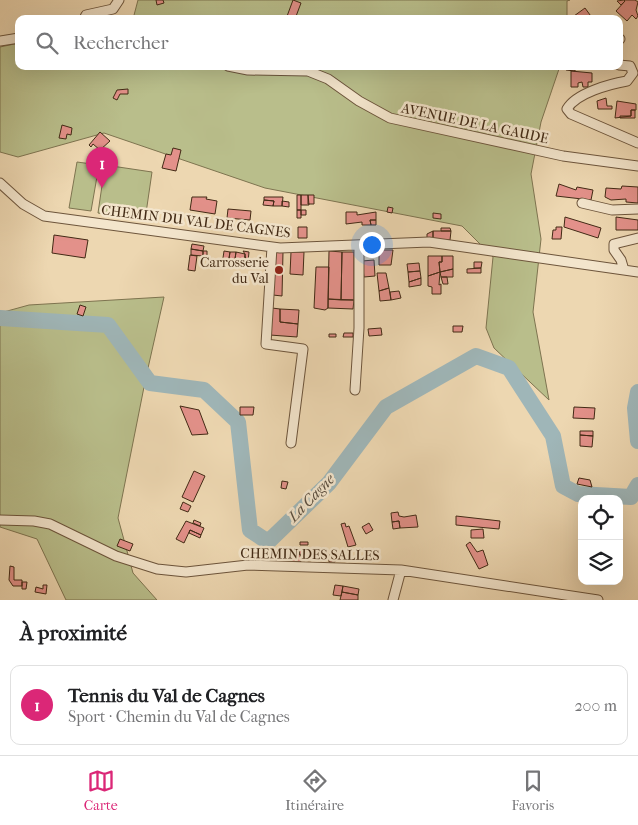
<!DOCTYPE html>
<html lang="fr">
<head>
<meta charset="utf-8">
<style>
	:root { --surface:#fff; --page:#f6f6f6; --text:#202124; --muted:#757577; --line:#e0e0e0; --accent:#db2777 }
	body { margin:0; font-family:"IM FELL French Canon",serif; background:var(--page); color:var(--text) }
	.controls { position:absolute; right:15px; bottom:15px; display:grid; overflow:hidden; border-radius:10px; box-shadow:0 5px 20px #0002 }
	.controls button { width:45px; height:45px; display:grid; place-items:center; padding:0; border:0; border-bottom:1px solid var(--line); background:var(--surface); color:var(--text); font:25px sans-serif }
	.you { position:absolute; left:371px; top:244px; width:18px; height:18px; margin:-12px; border:4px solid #fff; border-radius:50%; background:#1a73e8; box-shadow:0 0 0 8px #1a73e833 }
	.badge { display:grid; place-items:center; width:32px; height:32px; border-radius:50%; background:var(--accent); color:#fff; font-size:16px; font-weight:700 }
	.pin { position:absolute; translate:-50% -41px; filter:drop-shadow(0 1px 2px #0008) }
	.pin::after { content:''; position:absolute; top:26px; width:18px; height:15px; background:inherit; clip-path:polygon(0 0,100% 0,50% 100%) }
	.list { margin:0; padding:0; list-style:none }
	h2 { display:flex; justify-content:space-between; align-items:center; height:65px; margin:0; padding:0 20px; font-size:21px }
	h2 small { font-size:16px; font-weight:400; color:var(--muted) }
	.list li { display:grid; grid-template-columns:32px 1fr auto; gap:15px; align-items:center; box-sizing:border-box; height:80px; margin:0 10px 10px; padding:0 10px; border:1px solid var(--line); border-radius:10px }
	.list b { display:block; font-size:19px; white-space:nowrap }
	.list p { margin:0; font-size:16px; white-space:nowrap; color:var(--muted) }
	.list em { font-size:16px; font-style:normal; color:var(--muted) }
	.icon { flex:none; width:28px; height:28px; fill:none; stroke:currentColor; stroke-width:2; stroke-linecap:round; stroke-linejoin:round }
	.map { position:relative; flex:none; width:638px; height:600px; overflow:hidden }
	.search { position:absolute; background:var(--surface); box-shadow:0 5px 20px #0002; left:15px; right:15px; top:15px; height:55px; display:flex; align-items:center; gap:12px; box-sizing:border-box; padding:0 18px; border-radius:10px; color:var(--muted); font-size:19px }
	.sheet { height:155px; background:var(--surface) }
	nav { display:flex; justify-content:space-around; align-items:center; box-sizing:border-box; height:70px; border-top:1px solid var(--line); background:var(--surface); font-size:14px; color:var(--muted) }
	nav a { display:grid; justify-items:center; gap:2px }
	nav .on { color:var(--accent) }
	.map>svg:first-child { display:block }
	.green { fill:#b9be8b; stroke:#7e7450 }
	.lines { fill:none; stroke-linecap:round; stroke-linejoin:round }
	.river { stroke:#9fb6b8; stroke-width:16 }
	.building { fill:#e3918a; stroke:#422a15 }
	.minor-casing { stroke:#6d553c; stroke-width:11 }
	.minor { stroke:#f3e5cc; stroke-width:9 }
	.poi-dot { fill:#8f2418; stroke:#f3e5cc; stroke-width:2 }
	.labels { text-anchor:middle; stroke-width:5; stroke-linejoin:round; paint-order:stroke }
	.street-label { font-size:14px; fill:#422a15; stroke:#f3e5cc }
	.poi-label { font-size:14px; fill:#422a15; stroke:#f3e5cc; text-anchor:end }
	.water-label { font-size:15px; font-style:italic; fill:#594d3e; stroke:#f3e5cc }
</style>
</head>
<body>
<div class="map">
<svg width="638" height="600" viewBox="0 0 638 600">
	<rect width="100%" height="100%" fill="#edd7b1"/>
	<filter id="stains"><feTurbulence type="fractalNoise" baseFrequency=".004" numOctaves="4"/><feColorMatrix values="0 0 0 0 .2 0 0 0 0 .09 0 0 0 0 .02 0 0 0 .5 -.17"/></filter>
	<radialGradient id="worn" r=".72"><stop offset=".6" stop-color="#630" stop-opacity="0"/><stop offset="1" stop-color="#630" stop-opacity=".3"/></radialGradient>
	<!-- green -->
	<path class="green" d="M138 0H570L567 1V19H133Z
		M19 43V66H560L541 122 531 174 541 239 533 312 549 400 494 348 486 328 493 257 462 226 265 188 104 133 18 157 0 152V47Z
		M77 162 99 165 91 211 69 208Z
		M105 165 152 172 145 220 98 213Z
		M164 297 146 377 118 518 133 573 157 600H66L37 539 0 527V313L29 305Z"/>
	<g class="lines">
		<!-- river -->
		<path class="river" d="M0 318 108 325 150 383 204 390 238 422 250 530 268 542 329 483 386 407 476 356 509 368 553 436 563 486 578 494 631 497 638 485
			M638 392 635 408 638 441"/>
	</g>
	<!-- building -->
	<path class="building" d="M156 0H163L164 3 157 5Z
		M293 0 301 3 295 19H286Z
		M624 0 625 1 621 5 617 1Z
		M624 0H635L638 2 636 10 638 16 636 19 632 15 627 21 616 11 625 1Z
		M585 8 593 19H577L574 16Z
		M566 66H575V71L566 70Z
		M571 71 592 73V82H588V87H583L582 82 578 83V87H571Z
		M128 89V94H120L117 100 113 98 117 90Z
		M606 98 607 106H612V109H598L597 101Z
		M617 101 636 104V110H631V116L615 118Z
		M631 110H635V118H620V116H631Z
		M62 125 72 128 71 135 67 134 66 139 59 138Z
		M100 132 110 141 100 150 93 144 91 147 89 145Z
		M173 148 181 150 176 171 162 168 166 154 171 155Z
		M559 184 576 190 577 187 593 190 591 200 556 196Z
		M622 186 638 187V203L626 202V199L611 200 605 197 606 188 621 189Z
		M297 195H301V210H297Z
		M301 195H308L309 205H301Z
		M308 195H314V204H308Z
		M192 197H207L206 199 217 201 215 214 190 210Z
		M264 197H283L282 206H273L274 201 264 200Z
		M264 200 274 201 273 206 263 205Z
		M282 201 289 202V207L282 206Z
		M388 207 393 208 392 213 387 212Z
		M228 209 251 211 250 220 227 218Z
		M297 210H301V218H297Z
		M301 210H306V215H301Z
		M346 212H357V215L376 212V220H370L371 225H362V222L346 224Z
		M433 213 441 214V219L433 218Z
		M565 217 601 228 598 238 564 227Z
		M616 217 638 220V230H616Z
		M370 220H376V225H371Z
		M298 227H307V238H298Z
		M556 227H562L561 239H552L553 230H556Z
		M441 228H450L451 231H441Z
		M433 231V240H427V234Z
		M433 231H451L450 240H433Z
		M54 235 88 240 85 258 52 253Z
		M192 244 204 246 203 251 191 249Z
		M191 249 203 251V256L191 255Z
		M379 250H393L391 265H379Z
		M203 251H207V258L203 257Z
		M224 251 230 252 228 265H222Z
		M243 251 249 252 248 262 244 261 245 254Z
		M329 251 342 252 341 300 328 299Z
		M230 252H236L234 266 228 265Z
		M236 252 245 254 247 268 234 266Z
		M276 252H283L282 296 273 295Z
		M291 252H304L303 275 290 274Z
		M342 252H354V300H341Z
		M190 255 197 256 195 271 188 270Z
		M428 256H442V262H439L440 272 428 276Z
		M442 256H453V269L440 272 439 262H442Z
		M374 260 375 276 364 277 362 261Z
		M474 262H482L481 268H474Z
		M419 263 420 271 408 272 407 264Z
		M316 267H329L328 308 325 310 314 308Z
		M481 268V273H467V269Z
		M453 269V277H441L440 272Z
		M420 271 421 278 409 282 408 272Z
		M440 272 439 285 441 284V294H432V287L428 286V276Z
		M377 273H386L389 288 379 291Z
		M441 277H447L448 284H443Z
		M421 278V285L409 287V282Z
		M389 288 391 300 380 301 379 291Z
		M399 291 401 298 391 300 390 292Z
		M328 299 354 300 353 309 328 308Z
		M80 305 86 307 83 316 77 314Z
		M272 308 280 309V322L298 324 297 337 270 335Z
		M280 309 299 310 298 324 280 322Z
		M453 326H463L462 332H453Z
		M381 328 382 335 369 336 368 329Z
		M344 333H353V337H343Z
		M329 334H336V337H329Z
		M180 406 199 410 208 434 192 435Z
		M240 407H254L253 415H240Z
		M574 407 595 408 594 419 573 418Z
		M580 431H593V436L580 435Z
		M580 435 593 436 592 447 580 446Z
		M194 471 205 476 193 502 182 497Z
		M579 478 590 480 592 487 577 484Z
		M282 481 288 482 286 489 281 488Z
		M183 502 191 506 188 512 180 509Z
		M398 512 399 516 404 517 416 515 418 527 400 528 399 521 392 522 391 513Z
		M456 516 500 521 499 529 456 525Z
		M194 520 201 523 200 526 193 523Z
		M186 521 204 528 201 535 190 530 184 543 176 539Z
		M399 521 400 528 393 529 392 522Z
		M345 523 346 527 349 526 356 545 348 547 341 524Z
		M369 523 373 530 366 534 362 527Z
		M483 529 484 538H471V530Z
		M190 530 201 535 200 538 189 533Z
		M120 539 133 544 130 551 117 546Z
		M300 542H308V545H300Z
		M470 542 477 552 483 550 488 565 479 569 466 545Z
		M299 549H317V553H322V557L300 555Z
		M285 550H294V554H285Z
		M277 551 300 554 301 562 276 561Z
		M250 553 267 554V558L249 557Z
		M329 555H336L335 562H329Z
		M336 556 344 557V561L335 560Z
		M10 566 14 567V580H22V586H13L9 580Z
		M22 582H27L26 589H22Z
		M43 585H47L46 594 35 592 36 587 43 589Z
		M335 585 343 586 341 596 333 595Z
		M343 586 359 589 358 595 342 592Z
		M342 592 358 595V600H340Z"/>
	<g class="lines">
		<!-- minor casing -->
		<g class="minor-casing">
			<path id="minor" d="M84 19 86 15 113 9 119 0
				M619 39H620
				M0 41 19 38
				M619 65 630 66 633 73 627 81C610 84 576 93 567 109L571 114 638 143
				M228 66 248 70 308 71 328 79 359 101 390 118 563 156 638 166
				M0 183 23 204 44 216 280 248 429 242 638 272
				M582 203 612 210 638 209
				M272 247 266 344 303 349 291 443
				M624 270 621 260 614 250V244L638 238
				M355 390 359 328V245
				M0 520 34 521 50 524 116 556 157 569 186 572 248 565 401 570 598 600
				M393 600 401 570"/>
		</g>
		<!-- minor -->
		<use href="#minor" class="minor"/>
	</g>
	<!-- markers -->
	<circle class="poi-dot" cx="279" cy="270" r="5"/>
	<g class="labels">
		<!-- street labels -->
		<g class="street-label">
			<text transform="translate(475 123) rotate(12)" y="5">AVENUE DE LA GAUDE</text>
			<text transform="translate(196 221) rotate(7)" y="5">CHEMIN DU VAL DE CAGNES</text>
			<text transform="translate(310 554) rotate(1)" y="5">CHEMIN DES SALLES</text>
		</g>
		<!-- poi labels -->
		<g class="poi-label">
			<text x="269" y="267">Carrosserie<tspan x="269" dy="16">du Val</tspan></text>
		</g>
		<!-- water labels -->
		<g class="water-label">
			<text transform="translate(311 498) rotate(-46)" y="5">La Cagne</text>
		</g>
	</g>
	<rect width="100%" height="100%" filter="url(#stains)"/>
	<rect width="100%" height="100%" fill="url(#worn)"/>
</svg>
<div class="controls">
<button><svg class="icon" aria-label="locate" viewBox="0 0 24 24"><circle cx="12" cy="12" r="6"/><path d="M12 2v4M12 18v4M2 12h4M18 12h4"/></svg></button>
<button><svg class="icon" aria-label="layers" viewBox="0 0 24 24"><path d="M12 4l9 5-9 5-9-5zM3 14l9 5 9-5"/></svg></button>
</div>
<div class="you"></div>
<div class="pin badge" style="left:102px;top:188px">1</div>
<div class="search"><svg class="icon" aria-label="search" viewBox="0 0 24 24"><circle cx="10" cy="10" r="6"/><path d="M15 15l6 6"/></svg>Rechercher</div>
</div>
<section class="sheet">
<h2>À proximité<small></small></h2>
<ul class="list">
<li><span class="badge">1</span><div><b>Tennis du Val de Cagnes</b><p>Sport · Chemin du Val de Cagnes</p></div><em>200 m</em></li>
</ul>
</section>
<nav>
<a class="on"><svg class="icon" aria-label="map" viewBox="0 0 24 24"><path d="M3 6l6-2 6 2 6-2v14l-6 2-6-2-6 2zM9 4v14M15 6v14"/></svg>Carte</a>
<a><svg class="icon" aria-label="directions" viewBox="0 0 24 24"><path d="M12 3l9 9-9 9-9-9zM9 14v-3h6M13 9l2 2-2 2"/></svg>Itinéraire</a>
<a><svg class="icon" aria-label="saved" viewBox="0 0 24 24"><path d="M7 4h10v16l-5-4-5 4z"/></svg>Favoris</a>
</nav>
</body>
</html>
